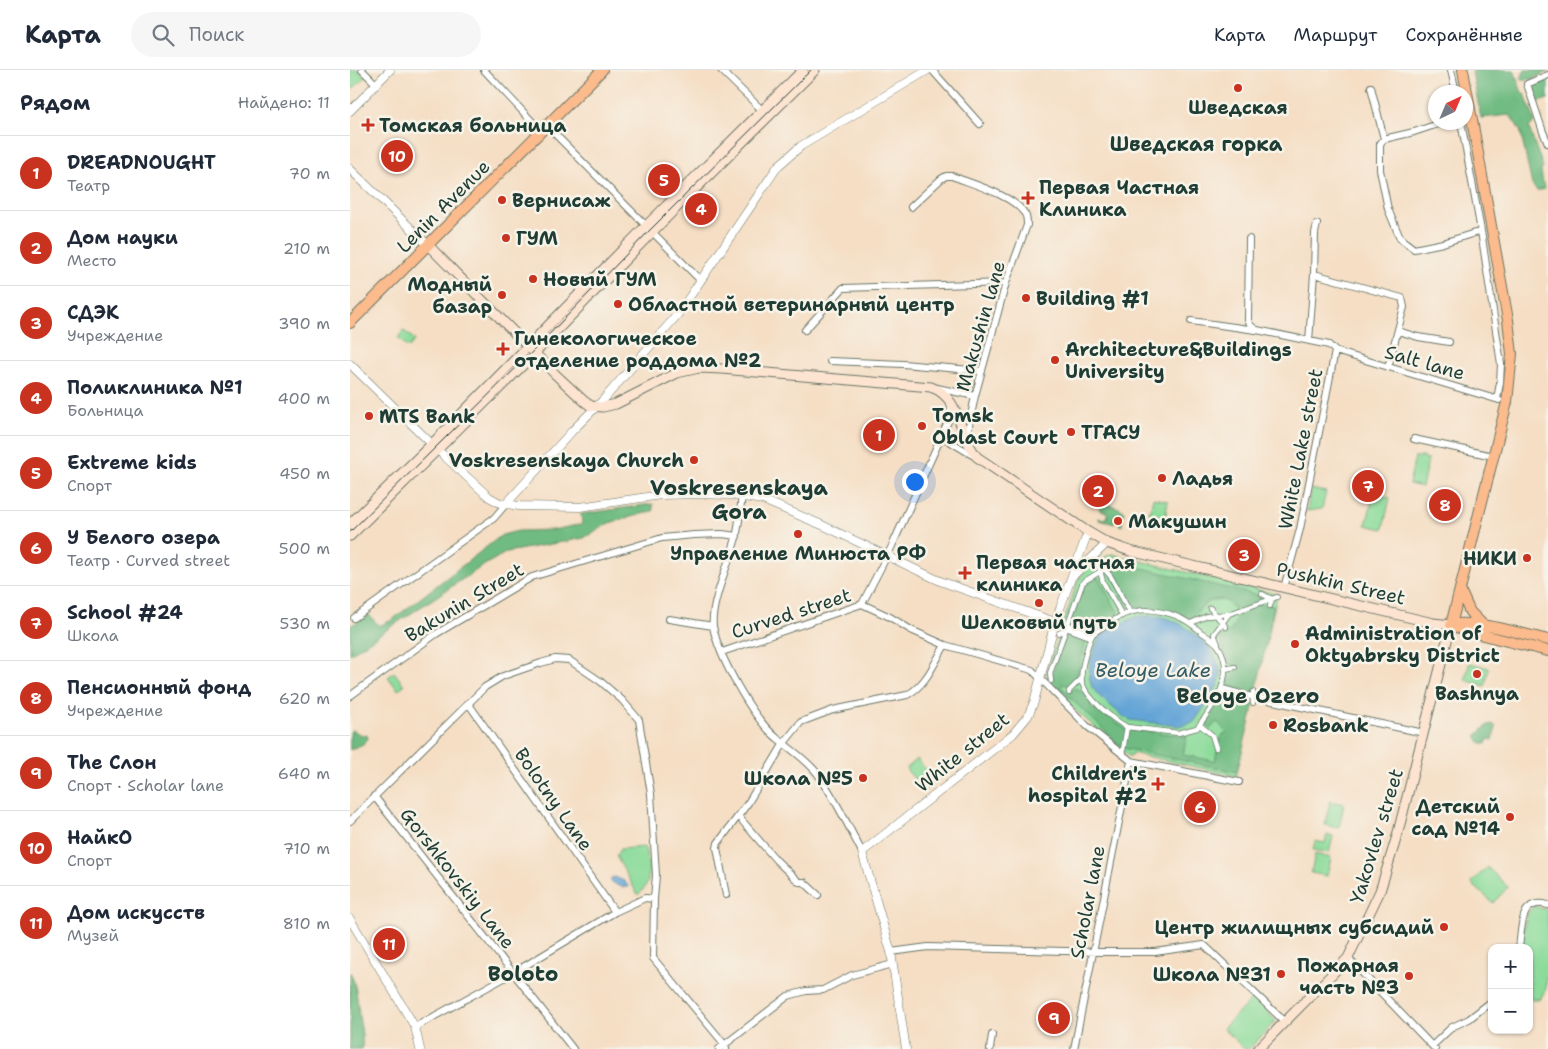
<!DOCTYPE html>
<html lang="ru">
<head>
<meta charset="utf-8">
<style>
	:root { --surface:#fff; --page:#f6f6f7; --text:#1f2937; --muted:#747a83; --line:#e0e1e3; --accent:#c8321e }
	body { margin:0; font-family:"Shantell Sans",sans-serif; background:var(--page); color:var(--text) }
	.controls { position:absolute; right:15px; bottom:15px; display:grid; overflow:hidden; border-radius:10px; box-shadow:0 1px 4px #0004 }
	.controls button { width:45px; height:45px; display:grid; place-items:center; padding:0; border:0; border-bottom:1px solid var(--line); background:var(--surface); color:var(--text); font:25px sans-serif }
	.compass { position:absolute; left:1078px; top:15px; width:45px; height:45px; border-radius:50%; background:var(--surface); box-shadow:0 1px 4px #0004; rotate:44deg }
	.you { position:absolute; left:564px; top:411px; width:18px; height:18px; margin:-12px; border:4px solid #fff; border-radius:50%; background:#1a73e8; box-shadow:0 0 0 8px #1a73e833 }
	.badge { display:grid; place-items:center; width:32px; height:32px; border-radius:50%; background:var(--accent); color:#fff; font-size:16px; font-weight:700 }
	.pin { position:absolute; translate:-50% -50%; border:2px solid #fff; box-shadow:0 1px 5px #0006 }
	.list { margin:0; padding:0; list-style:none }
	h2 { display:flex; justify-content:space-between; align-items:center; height:65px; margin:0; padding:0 20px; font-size:21px }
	h2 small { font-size:16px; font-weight:400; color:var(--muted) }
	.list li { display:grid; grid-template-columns:32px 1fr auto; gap:15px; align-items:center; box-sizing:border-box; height:75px; padding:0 20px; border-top:1px solid var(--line) }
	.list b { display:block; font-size:19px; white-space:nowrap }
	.list p { margin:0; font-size:16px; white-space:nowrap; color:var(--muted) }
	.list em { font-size:16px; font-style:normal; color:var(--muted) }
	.icon { flex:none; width:28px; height:28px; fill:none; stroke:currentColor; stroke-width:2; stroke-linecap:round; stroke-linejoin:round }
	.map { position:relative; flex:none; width:1198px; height:979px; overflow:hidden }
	header { display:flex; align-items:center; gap:30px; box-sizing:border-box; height:70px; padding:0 25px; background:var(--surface); border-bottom:1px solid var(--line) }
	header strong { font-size:24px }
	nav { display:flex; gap:28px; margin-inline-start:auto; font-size:18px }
	.search { width:350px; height:45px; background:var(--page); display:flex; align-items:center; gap:12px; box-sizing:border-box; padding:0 18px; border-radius:28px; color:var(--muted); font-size:19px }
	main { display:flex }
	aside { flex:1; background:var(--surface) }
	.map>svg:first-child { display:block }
	.green { fill:#8bdb9a; stroke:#558c67 }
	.forest { fill:#70bb82; stroke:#487c5b }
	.water { fill:#63a4d7; stroke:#417086 }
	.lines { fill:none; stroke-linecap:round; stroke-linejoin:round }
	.pedestrian-casing { stroke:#6a7566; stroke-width:6 }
	.minor-casing { stroke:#6a7566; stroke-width:8 }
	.tertiary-casing { stroke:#6a7566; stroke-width:9 }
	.secondary-casing { stroke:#6a7566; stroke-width:11 }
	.primary-casing { stroke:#6a7566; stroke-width:12 }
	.pedestrian { stroke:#fff; stroke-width:4.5 }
	.minor { stroke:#fff; stroke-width:6 }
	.tertiary { stroke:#fff; stroke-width:8 }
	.secondary { stroke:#fde4d1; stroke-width:9 }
	.primary { stroke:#fbbb8c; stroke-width:10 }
	.tram { stroke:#1f3d34; stroke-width:1 }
	.poi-dot { fill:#c8321e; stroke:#f7f3e8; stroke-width:2 }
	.labels { text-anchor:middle; stroke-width:5; stroke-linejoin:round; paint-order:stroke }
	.poi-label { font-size:19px; font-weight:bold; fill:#1f3d34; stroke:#f7f3e8; text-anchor:start }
	.street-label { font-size:19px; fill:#1f3d34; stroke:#f7f3e8 }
	.neighbourhood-label { font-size:20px; font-weight:bold; fill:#1f3d34; stroke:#f7f3e8 }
	.water-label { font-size:20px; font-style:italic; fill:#335c65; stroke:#f7f3e8 }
	.quarter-label { font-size:21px; font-weight:bold; fill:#1f3d34; stroke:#f7f3e8 }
</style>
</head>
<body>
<header>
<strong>Карта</strong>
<div class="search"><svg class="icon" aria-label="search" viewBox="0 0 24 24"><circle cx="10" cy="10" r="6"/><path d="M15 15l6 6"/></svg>Поиск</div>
<nav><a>Карта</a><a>Маршрут</a><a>Сохранённые</a></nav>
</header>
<main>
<aside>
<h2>Рядом<small>Найдено: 11</small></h2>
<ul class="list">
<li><span class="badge">1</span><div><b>DREADNOUGHT</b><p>Театр</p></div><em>70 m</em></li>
<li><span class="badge">2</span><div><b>Дом науки</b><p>Место</p></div><em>210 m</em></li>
<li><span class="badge">3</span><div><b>СДЭК</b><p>Учреждение</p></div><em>390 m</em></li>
<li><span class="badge">4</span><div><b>Поликлиника №1</b><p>Больница</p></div><em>400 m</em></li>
<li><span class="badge">5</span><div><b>Extreme kids</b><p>Спорт</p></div><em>450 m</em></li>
<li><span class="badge">6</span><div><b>У Белого озера</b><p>Театр · Curved street</p></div><em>500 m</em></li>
<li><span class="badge">7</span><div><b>School #24</b><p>Школа</p></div><em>530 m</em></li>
<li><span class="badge">8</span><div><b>Пенсионный фонд</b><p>Учреждение</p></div><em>620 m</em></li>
<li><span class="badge">9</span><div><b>The Слон</b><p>Спорт · Scholar lane</p></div><em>640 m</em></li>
<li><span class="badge">10</span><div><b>НайкО</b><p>Спорт</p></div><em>710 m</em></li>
<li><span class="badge">11</span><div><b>Дом искусств</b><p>Музей</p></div><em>810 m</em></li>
</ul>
</aside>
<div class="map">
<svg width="1198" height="979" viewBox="0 0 1198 979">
	<rect width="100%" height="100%" fill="#f7f3e8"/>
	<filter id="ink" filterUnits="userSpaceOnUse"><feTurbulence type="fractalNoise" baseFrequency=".02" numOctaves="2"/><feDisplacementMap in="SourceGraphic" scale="10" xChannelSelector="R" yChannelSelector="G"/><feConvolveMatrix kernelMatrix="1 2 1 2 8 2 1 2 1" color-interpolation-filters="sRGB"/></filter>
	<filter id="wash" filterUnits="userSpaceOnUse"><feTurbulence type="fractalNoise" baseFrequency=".0096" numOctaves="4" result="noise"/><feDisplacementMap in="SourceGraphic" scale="20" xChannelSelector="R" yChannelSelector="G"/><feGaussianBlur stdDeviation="1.12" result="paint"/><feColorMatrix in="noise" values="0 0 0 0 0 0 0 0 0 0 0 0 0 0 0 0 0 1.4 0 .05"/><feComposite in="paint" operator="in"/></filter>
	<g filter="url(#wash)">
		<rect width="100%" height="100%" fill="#f5dec4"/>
		<!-- green -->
		<path class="green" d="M0 0H8L15 7 0 22Z
			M54 261 65 270 58 278 48 268Z
			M1065 387H1073V389L1078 390 1072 417 1059 414Z
			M961 419 976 422 972 439 957 441Z
			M1024 424 1040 428 1033 459 1016 455Z
			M803 428 818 431 815 448 799 444Z
			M762 484 926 524 927 526 886 706 782 683 781 687 777 685 723 638 702 617 697 604 698 598 728 510C735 498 749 489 762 484Z
			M1120 593 1139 598 1135 616 1115 610 1119 594Z
			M44 602 54 615 48 620 38 607Z
			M567 689 585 710 574 720 556 699Z
			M980 731 994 734 989 758 975 755Z
			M977 765 983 766 979 783 963 780 965 771 975 773Z
			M295 777C298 797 305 810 288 825L266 786 270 779Z
			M965 784 981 788 977 806 961 803Z
			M1137 797 1158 817 1143 833 1121 813Z
			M1184 836 1198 840V903L1196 904V919L1190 929H1179V878H1171C1174 863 1172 847 1184 836Z
			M904 927 926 951 899 979H894L873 958Z"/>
		<!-- forest -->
		<path class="forest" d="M1124 0H1164L1172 23 1175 25 1185 51 1179 58 1193 97 1191 101 1194 119 1187 121 1182 115 1170 60 1160 45 1131 48 1122 2Z
			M1175 0H1198V2L1182 9 1172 10 1171 8Z
			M1198 9V29L1185 33 1181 20 1183 16Z
			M754 433 769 438 774 441 772 456 769 455 770 447 765 444V454L749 450V448L756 449 758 445 755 441H751L749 439 750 434Z
			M303 434V441L259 453 234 468 157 482 131 497 0 584V556L19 545 29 556 42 550 152 465 168 461 203 460 232 454 231 444Z
			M771 493 911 526 910 534 924 536 906 622 877 617 881 601 885 599 884 594 879 595 869 566C898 560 885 521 861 531 853 534 846 544 840 549 821 538 801 537 780 538L759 500Z
			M748 507 769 544 740 561 720 553 734 515Z
			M717 560 737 568 725 613 722 612 721 616 712 614 711 616 718 623 725 618C734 621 737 627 744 633 753 643 764 652 776 659L837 666 833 685 865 691 870 668 877 662 867 652 860 659 854 653 870 627 878 625 904 634 887 702 773 678 714 622 713 623 703 611V603Z
			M1143 654 1146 657 1143 670 1138 669 1136 674 1129 672 1126 666 1138 655Z
			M3 660 12 666 17 665 18 669 13 674 0 680V662Z
			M0 902C8 918 7 934 10 952 12 962 13 969 12 979H0Z"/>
		<!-- water -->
		<path class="water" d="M794 546C804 546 814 546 824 551 843 559 874 585 870 608 867 621 852 640 844 652L829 656 781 650 774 647 749 626 742 617 739 606 740 592 749 568 759 559 786 547Z
			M265 807 274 811 279 817C272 818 267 816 261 811V808Z"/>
	</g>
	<g filter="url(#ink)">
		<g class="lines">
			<!-- pedestrian casing -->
			<g class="pedestrian-casing">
				<path id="pedestrian" d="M748 491 761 507 780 542
					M748 493 753 512 772 545
					M912 524 922 529 920 536
					M860 538 876 557
					M795 540C818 541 834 547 851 562 857 566 865 571 869 577 886 605 864 636 847 658L828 663 777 657C762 649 738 629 732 613 730 604 733 594 735 586 737 578 739 570 743 564 760 552 774 541 795 540Z
					M841 553 857 546 879 544 927 527
					M717 554 743 564
					M709 563 716 558 740 567
					M868 574 864 564 879 544
					M875 599 885 597
					M701 611 700 603 733 512 758 497
					M872 618 908 628
					M869 622 893 627H902
					M719 623V621L732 608
					M903 633V622
					M850 655 862 665 866 678
					M773 680 777 657"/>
			</g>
			<!-- minor casing -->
			<g class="minor-casing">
				<path id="minor" d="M12 0 26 14
					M134 0 191 61
					M371 0 415 43
					M582 0 630 54
					M1101 0 1106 22
					M1198 5 1177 14 1193 62 1198 73
					M1021 17 1034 69 1030 74V100L1038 139 1050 168 1064 179 1093 173 1131 161
					M1111 52 1131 161 1151 294 1150 313 1147 329
					M197 56 351 211
					M1034 69 1064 62 1091 53
					M561 137 591 109 596 106H602C622 114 663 125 675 144 677 147 677 151 677 155L656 213 625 326 619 355 618 370
					M899 169 898 250 901 256 907 260 979 275 985 281
					M964 204 1052 228 1054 237 1038 297
					M841 251 906 260
					M455 260 493 218 656 213
					M1048 261 1068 267 1099 272
					M959 271 964 204 965 163 967 154
					M985 281 1149 330
					M480 291 553 294 632 301
					M587 318 625 326
					M591 366 624 386
					M1064 369 1143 386
					M392 426C390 440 389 455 386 468 380 490 360 535 363 556 368 586 403 649 427 668 440 679 456 689 467 703 485 727 498 756 512 782
					M934 518 950 459 985 281
					M512 534 542 476 600 347 601 338 600 333
					M4 548 144 448 156 434
					M319 549 363 556
					M372 582 512 534 540 547 561 560 595 575 682 600 737 656 781 691 889 712
					M0 626 86 564 182 507 312 468 344 465 372 464 387 466
					M908 628 1074 663
					M118 633 265 842
					M24 726 223 979
					M388 746 426 790 449 812H454L468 825
					M0 751 135 617 153 606 191 593 205 589 219 590 250 611 272 630 289 650 301 724 306 805 304 829 303 888 371 970 376 979
					M376 825 367 778 368 773 398 733 434 673 451 652 483 640 557 625C576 615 584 594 595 575
					M1169 878C1172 859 1169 827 1198 835
					M541 882 578 877 750 882H805L854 875 935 952
					M998 888 1085 979
					M65 957 163 903 265 842 295 828 304 829
					M1082 976 1102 957 1119 949 1142 931
					M369 979 438 926 456 921 473 920 502 905 543 894
					M640 979 642 965
					M724 979 781 691"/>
			</g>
			<!-- tertiary casing -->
			<g class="tertiary-casing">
				<path id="tertiary" d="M0 41 40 0
					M0 99 78 175
					M0 294 92 384 139 427 150 433 169 436 230 437 311 425 347 424 381 425 413 430 472 455 590 511 705 552
					M156 434 223 360 254 329 328 244 428 96 451 76 578 0
					M724 505 757 473
					M0 849 65 957 70 979
					M556 979 541 882 512 782 663 664 678 646 684 632 705 552 738 462"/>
			</g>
			<!-- secondary casing -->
			<g class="secondary-casing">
				<path id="secondary" d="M78 175 205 304 234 331 241 336 253 337 266 334 327 303 349 298 372 299 581 317C612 328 608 365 627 387L738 462 757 473 780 481 1083 553 1101 555 1047 766 1030 821 998 888 908 979
					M0 454 82 374 296 156 453 0
					M0 466 178 290 302 162 465 0"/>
			</g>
			<!-- primary casing -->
			<g class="primary-casing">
				<path id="primary" d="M0 253 252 0
					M1110 520 1120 542 1132 554
					M1105 554C1136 552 1168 563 1198 570
					M1101 555 1157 332 1162 284 1158 250 1113 0
					M1101 555 1117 561 1198 581"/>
			</g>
			<!-- pedestrian -->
			<use href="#pedestrian" class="pedestrian"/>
			<!-- minor -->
			<use href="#minor" class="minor"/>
			<!-- tertiary -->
			<use href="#tertiary" class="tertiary"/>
			<!-- secondary -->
			<use href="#secondary" class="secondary"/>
			<!-- primary -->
			<use href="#primary" class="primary"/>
			<!-- tram -->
			<path class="tram" d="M0 462 183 281 300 160 461 0"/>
		</g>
	</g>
	<!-- markers -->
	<g class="poi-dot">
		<circle cx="888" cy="18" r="5"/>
		<path d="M15.5 47.5h5v5h5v5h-5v5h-5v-5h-5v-5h5z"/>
		<path d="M675.5 120.5h5v5h5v5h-5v5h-5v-5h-5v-5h5z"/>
		<circle cx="152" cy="130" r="5"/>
		<circle cx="156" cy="168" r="5"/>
		<circle cx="183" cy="209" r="5"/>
		<circle cx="152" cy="225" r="5"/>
		<circle cx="676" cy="228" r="5"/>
		<circle cx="268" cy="234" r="5"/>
		<path d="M150.5 271.5h5v5h5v5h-5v5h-5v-5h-5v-5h5z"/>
		<circle cx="705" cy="290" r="5"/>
		<circle cx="19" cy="346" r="5"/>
		<circle cx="572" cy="356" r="5"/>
		<circle cx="721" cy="362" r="5"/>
		<circle cx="344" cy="390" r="5"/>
		<circle cx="812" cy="408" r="5"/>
		<circle cx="768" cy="451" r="5"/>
		<circle cx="448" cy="464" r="5"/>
		<circle cx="1177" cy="488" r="5"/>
		<path d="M612.5 495.5h5v5h5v5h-5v5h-5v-5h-5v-5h5z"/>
		<circle cx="689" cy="533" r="5"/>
		<circle cx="945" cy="574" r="5"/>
		<circle cx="1127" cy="604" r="5"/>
		<circle cx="923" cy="655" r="5"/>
		<circle cx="513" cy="708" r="5"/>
		<path d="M805.5 706.5h5v5h5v5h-5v5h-5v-5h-5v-5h5z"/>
		<circle cx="1160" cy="747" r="5"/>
		<circle cx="1094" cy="857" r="5"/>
		<circle cx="931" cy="904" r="5"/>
		<circle cx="1059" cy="906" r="5"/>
	</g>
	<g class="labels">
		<!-- poi labels -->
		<g class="poi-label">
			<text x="888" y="44" text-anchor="middle">Шведская</text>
			<text x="29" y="62">Томская больница</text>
			<text x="689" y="124">Первая Частная<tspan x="689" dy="22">Клиника</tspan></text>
			<text x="162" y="137">Вернисаж</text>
			<text x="166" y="175">ГУМ</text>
			<text x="193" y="216">Новый ГУМ</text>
			<text x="142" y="221" text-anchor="end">Модный<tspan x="142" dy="22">базар</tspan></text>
			<text x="686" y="235">Building #1</text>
			<text x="278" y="241">Областной ветеринарный центр</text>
			<text x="164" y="275">Гинекологическое<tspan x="164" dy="22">отделение роддома №2</tspan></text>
			<text x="715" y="286">Architecture&amp;Buildings<tspan x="715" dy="22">University</tspan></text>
			<text x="582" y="352">Tomsk<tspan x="582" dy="22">Oblast Court</tspan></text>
			<text x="29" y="353">MTS Bank</text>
			<text x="731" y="369">ТГАСУ</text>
			<text x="334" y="397" text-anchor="end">Voskresenskaya Church</text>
			<text x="822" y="415">Ладья</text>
			<text x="778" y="458">Макушин</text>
			<text x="448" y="490" text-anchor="middle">Управление Минюста РФ</text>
			<text x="1167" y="495" text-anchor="end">НИКИ</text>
			<text x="626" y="499">Первая частная<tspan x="626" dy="22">клиника</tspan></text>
			<text x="689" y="559" text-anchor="middle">Шелковый путь</text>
			<text x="955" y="570">Administration of<tspan x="955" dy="22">Oktyabrsky District</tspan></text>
			<text x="1127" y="630" text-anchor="middle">Bashnya</text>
			<text x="933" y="662">Rosbank</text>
			<text x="797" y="710" text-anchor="end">Children's<tspan x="797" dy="22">hospital #2</tspan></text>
			<text x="503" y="715" text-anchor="end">Школа №5</text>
			<text x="1150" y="743" text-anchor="end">Детский<tspan x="1150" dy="22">сад №14</tspan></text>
			<text x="1084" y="864" text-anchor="end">Центр жилищных субсидий</text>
			<text x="1049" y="902" text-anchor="end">Пожарная<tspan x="1049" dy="22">часть №3</tspan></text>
			<text x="921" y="911" text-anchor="end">Школа №31</text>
		</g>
		<!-- street labels -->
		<g class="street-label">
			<text transform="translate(93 136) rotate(-45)" y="7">Lenin Avenue</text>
			<text transform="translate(630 256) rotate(-74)" y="7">Makushin lane</text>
			<text transform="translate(1075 292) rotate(16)" y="7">Salt lane</text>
			<text transform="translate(950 379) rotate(-79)" y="7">White Lake street</text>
			<text transform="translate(991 513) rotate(13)" y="7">Pushkin Street</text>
			<text transform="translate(114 532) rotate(-31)" y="7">Bakunin Street</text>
			<text transform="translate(441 543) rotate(-18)" y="7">Curved street</text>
			<text transform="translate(612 682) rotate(-39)" y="7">White street</text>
			<text transform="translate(204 729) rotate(55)" y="7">Bolotny Lane</text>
			<text transform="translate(1026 766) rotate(-73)" y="7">Yakovlev street</text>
			<text transform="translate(108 808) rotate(52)" y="7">Gorshkovskiy Lane</text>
			<text transform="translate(737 832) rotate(-79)" y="7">Scholar lane</text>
		</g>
		<!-- neighbourhood labels -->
		<g class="neighbourhood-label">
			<text x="846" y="81">Шведская горка</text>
		</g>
		<!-- water labels -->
		<g class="water-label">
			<text x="803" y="607">Beloye Lake</text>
		</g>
		<!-- quarter labels -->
		<g class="quarter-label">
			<text x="389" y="425">Voskresenskaya<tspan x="389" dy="24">Gora</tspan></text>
			<text x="898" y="633">Beloye Ozero</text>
			<text x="173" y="911">Boloto</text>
		</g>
	</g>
</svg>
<div class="controls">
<button>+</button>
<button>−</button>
</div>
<svg class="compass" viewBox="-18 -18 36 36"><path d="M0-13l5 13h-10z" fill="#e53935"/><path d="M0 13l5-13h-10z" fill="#747a83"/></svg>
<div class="you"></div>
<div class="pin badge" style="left:529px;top:365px">1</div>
<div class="pin badge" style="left:748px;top:421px">2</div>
<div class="pin badge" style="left:894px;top:485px">3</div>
<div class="pin badge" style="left:351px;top:139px">4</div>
<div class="pin badge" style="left:314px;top:110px">5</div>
<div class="pin badge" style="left:850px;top:737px">6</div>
<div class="pin badge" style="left:1018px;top:416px">7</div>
<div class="pin badge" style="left:1095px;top:435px">8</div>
<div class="pin badge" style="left:704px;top:948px">9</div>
<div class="pin badge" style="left:47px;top:86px">10</div>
<div class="pin badge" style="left:39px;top:874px">11</div>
</div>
</main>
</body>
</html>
